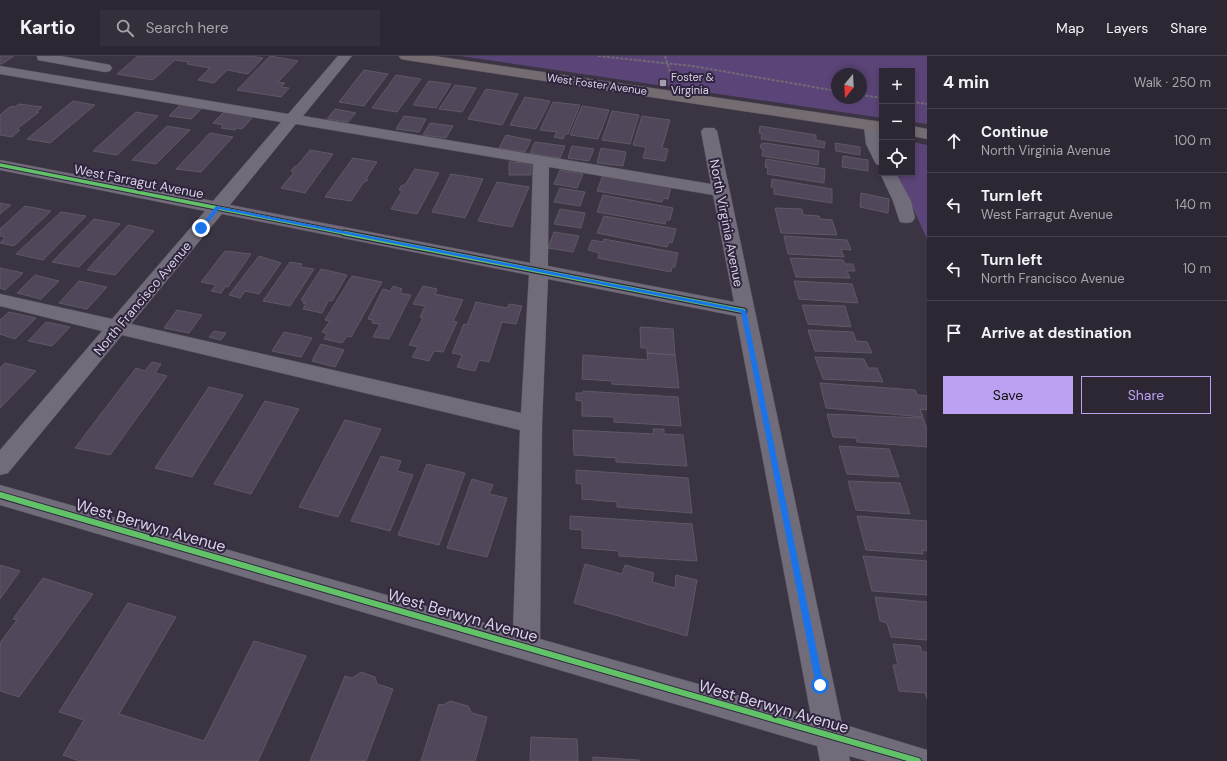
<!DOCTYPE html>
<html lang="en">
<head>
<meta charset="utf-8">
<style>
	:root { --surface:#2c2732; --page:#342f3a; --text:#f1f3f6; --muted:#a6a5ac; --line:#48444d; --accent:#bca0f2 }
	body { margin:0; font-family:"DM Sans",sans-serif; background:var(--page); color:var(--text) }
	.controls { position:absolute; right:12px; top:12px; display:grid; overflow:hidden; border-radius:0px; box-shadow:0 2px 6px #0003 }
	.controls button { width:36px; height:36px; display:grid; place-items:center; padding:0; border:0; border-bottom:1px solid var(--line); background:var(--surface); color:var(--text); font:20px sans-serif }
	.compass { position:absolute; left:831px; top:12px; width:36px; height:36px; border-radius:50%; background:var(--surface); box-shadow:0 2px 6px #0003; rotate:198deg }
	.stop { position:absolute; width:12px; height:12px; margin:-9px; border:3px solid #1a73e8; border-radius:50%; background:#fff }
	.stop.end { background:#1a73e8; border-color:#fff; box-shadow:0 1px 4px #0008 }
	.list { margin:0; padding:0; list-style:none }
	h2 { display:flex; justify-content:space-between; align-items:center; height:52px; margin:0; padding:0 16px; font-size:17px }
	h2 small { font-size:13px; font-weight:400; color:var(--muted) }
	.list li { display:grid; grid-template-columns:26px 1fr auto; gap:12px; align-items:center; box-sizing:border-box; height:64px; padding:0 16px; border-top:1px solid var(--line) }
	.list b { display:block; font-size:15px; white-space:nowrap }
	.list p { margin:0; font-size:13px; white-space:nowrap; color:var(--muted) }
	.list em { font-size:13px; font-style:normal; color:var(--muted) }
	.actions { display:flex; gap:8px; padding:12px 16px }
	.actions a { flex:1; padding:9px 0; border:1px solid var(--accent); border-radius:0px; text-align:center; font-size:14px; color:var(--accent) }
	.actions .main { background:var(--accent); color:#111 }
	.icon { flex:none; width:22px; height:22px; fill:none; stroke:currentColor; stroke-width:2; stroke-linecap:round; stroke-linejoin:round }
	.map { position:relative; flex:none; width:927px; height:705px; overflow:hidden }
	header { display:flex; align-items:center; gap:24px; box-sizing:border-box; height:56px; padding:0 20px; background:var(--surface); border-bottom:1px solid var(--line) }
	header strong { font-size:19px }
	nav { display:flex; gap:22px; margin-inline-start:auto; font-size:14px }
	.search { width:280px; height:36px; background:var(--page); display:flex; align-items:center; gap:10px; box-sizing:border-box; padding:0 14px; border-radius:0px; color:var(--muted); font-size:15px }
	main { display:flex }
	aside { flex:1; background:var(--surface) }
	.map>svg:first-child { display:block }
	.green { fill:#5b4477; fill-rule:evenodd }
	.building { fill:#50475b; stroke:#5e5965 }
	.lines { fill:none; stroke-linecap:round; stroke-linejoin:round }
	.minor-casing { stroke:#57515e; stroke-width:1 }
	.major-casing { stroke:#57515e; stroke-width:1 }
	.path { stroke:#706b76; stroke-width:2; stroke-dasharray:3 1.5; stroke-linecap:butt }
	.minor { fill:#716c79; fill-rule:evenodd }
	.major { fill:#746c71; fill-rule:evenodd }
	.cycleway-far2-casing { stroke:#2f243e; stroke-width:5.5 }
	.cycleway-far1-casing { stroke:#2f243e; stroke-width:7 }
	.cycleway-casing { stroke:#2f243e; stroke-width:8 }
	.cycleway-far2 { stroke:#61c268; stroke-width:3.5 }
	.cycleway-far1 { stroke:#61c268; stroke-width:4.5 }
	.cycleway { stroke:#61c268; stroke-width:6 }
	.route { fill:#1a73e8 }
	.poi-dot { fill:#a39cac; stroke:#2f243e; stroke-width:1.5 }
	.labels { text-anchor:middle; stroke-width:4; stroke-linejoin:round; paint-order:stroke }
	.far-poi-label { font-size:11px; fill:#dbd4e5; stroke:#2f243e; text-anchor:start }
	.far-street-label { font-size:11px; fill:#dbd4e5; stroke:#2f243e }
	.street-label { font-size:13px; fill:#dbd4e5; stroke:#2f243e }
	.near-street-label { font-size:16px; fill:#dbd4e5; stroke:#2f243e }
</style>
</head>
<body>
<header>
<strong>Kartio</strong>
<div class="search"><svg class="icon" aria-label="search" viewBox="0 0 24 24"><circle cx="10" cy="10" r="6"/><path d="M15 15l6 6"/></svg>Search here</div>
<nav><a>Map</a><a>Layers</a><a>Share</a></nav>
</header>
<main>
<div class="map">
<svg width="927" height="705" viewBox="0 0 927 705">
	<rect width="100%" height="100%" fill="#3b3443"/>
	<!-- green -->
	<path class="green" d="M460 0H927V68L912 66V15H882V62ZM837 18H861V42H837Z
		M912 86 927 89V183L897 117H912Z"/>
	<!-- building -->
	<path class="building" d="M0 0H14L2 8H0Z
		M138 0H249L263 2 248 18 227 14 214 27 198 24 210 12 187 8 189 6 175 4 153 24 117 18Z
		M270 0 298 5 278 26 285 27 281 31 289 32 281 41 237 34Z
		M364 14 388 18 364 50 339 46Z
		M396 19 421 23 397 56 372 52Z
		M429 25 451 28 436 52 413 49Z
		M455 29 476 32 462 56 439 53Z
		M486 33 518 38 502 69 468 63Z
		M525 41 550 45 536 73 510 69Z
		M73 45 95 49 50 87 27 83Z
		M553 46 580 49 568 78H565L563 83 554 81 557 76 540 74Z
		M19 48 42 51 36 56H39L17 73 20 74 12 81 0 79V59L11 50 15 51Z
		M181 48 202 52 191 63 169 60Z
		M582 50 609 54 598 83 570 79Z
		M335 53 356 57 348 66 327 63Z
		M612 55 639 59 630 88 602 84Z
		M136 56 158 60 117 99 93 95Z
		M224 56 253 61 242 73 237 72 235 74 221 72 223 69 213 67Z
		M404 60 426 63 419 76 396 73Z
		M642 60 670 64 662 92 668 93 665 105 643 102 646 91 633 89Z
		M430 67 453 70 446 82 423 79Z
		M167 70 190 74 156 108 132 104Z
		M760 70 816 79V84L825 86 824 92 761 83 762 78 759 77Z
		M210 77 233 81 201 116 176 113Z
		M506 79 531 84 525 96 499 92Z
		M535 86 565 90 560 102 530 97Z
		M765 87 819 95 818 109 762 100 763 94 760 91 761 88Z
		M835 87 860 91V99L836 95Z
		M572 90 594 93 589 105 568 102Z
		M601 92 626 96 623 110 597 107Z
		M310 94 333 98 305 137 281 132 294 116 291 115 295 110H297Z
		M843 100 868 104V115L842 111Z
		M353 102 377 106 366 123 368 124 363 127 351 145 325 141Z
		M766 103 825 113 824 127 767 118 768 112 765 111Z
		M509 106 531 107V119H509Z
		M415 113 439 117 417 158 391 153 402 135 399 134 402 129H405Z
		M560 114 583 118 577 132 554 128Z
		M451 118 483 123 465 162 432 156Z
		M603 119 671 131 668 143 663 142 662 146 597 135Z
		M772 123 832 133V147L774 138V132L771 131Z
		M497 126 529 131 512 171 478 165Z
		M560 132 585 136 580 150 554 146Z
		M861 137 889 143 888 157 860 151Z
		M603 139 673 152 670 164H666L665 168 597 156Z
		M0 147 11 149 0 158Z
		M25 150 51 155 14 190 0 187 5 181 0 180V173Z
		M775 152 802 153 803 159 819 160 820 163 832 164 837 179 781 177Z
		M560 153 585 157 581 172 554 168Z
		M61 156 86 160 43 204 16 198Z
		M604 160 676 173 672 187 669 186 667 191 597 177Z
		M94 163 120 168 79 211 52 206Z
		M128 169 154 175 115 219 87 214Z
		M554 176 579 180 573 196 548 192Z
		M784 180 847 184 851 194 841 193 844 201 788 198Z
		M604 183 678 197 675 211H672L671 216 598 202 599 197 588 194 592 184 603 186Z
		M225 195 251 198 228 231 226 230 221 237 211 235 216 229 201 226Z
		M259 200 281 207 259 238 245 235 240 242 229 239Z
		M790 202 843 204 845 208H853L855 215H847L850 222 796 221Z
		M290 206 302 208 300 211 314 213 290 250 263 245Z
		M0 212 23 217 5 234 0 232Z
		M321 213 347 219 332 245 329 244 322 257 303 253 306 248 303 247 304 244H301Z
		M35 219 59 225 41 243 17 237Z
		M352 220 382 226 351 281 347 280 342 287 324 283 327 278 322 276 330 265 325 264Z
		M79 225 107 231 87 253 59 247Z
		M794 225 852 228 858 247 799 243Z
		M393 230 402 233 400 237 411 239 389 283 373 281 380 268 372 267 373 264 368 263 383 233 390 235Z
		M423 230 437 233 435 238 463 244 453 265 457 266 443 296 434 295 429 305 412 301 418 291 409 289 423 262 420 261 425 250 413 248Z
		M476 246 507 252 509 248 522 250 516 268 502 266 489 306 479 304 475 315 457 311 462 299 452 297 464 268 467 269Z
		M802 249 845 250 851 271 808 268Z
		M177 254 202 259 189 277 164 272Z
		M9 256 36 262 15 283 0 278V264Z
		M46 266 70 271 52 290 28 285Z
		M640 271 673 273 675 299 647 297V292H641Z
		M808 274 853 276 856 285 867 286 872 297 815 295Z
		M214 275 226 277 221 284 209 281Z
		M284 276 312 282 301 301 272 295Z
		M321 288 344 294 335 311 312 305Z
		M647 297 675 299 679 332 612 328V325L582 323 583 299 648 304Z
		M815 301 864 303 868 312H877L883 326 823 323Z
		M152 306 161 308 155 317 167 320 110 399 75 392 136 312 145 315Z
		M5 307 36 315 0 352V312Z
		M820 327 915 334 917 339 927 340V354L920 353 923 361 826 352Z
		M209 331 243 339 192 421 155 412Z
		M583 335 678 341 681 370 614 366V361L582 360V345L576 344V337H583Z
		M265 345 299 353 251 438 214 428Z
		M827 358 923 362 927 373V391L857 386 856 382 833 381Z
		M345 364 381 373 338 461 299 451Z
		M653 373H664V378L683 379 687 410 616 406V402L574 399 573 374 654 378Z
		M839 390 889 393 899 421 847 418Z
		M381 400 401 405 397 415 413 419 390 475 351 465Z
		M427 408 465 417 439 489 398 479Z
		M576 414 688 422 692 457 617 451V446L582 443V428L576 427Z
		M472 423 493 429 489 438 507 442 487 501 447 492Z
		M848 425 900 427 910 458 856 454Z
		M570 460 692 468 697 505 619 500V495L582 492V474L570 473Z
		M857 460 927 465V495L922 494 923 498 866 494Z
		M863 500 927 505V539L872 535Z
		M585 508 622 518 625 509 654 517 652 526 675 532 676 519 697 524 687 580 574 547Z
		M0 509 20 515 0 543Z
		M43 522 93 538 19 641 0 635V587L17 564 13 563Z
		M875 541 927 546V584L891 581 887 567 880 565Z
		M128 547 176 561 119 658 204 685 254 585 306 600 258 705H79L63 699 84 664 59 656Z
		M893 588 920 590 922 596H927V643L925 637 899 635 893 609H898Z
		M361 616 375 621 377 628 393 633 366 705H310L345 620 352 622Z
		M450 645 468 650 472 657 487 661 475 705H421L439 648 443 649Z
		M531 681 577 683 578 705H530Z
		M593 701 639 704V705H593Z"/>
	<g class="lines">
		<!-- minor casing -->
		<g class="minor-casing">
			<path id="minor" d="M37 0H61L105 8 110 9 112 12 110 15 105 16 43 5 38 4Z
				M338 0H352L303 60 711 128 701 75 704 72H714L717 75 842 668 927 694V705H867L849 700 850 705H820L817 690 0 449V429L513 575 520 374 122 279 8 417 0 419V394L102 275 0 250V238L112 263 205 155 0 114V104L213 145 281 66 0 18V10L288 58ZM296 68 533 108 530 207 230 149ZM549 111 713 139 734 246 548 210ZM222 158 529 219 521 357 131 268ZM548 223 736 260 811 660 540 583 542 368Z
				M872 65 877 67 880 70 882 110 876 108 866 88 864 70 867 67Z
				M882 114V117H896L911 145 915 162 912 166 906 167 900 166 893 145 880 117Z"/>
		</g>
		<!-- major casing -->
		<g class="major-casing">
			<path id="major" d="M399 0H434L882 66V76L406 4 401 3Z
				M912 70 927 73V83L912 80Z"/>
		</g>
		<!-- path -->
		<path class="path" d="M598 0 692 10 837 35
			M665 0 671 19
			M861 39 882 42
			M912 46 927 48"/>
		<!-- minor -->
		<use href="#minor" class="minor"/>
		<!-- major -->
		<use href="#major" class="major"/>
		<!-- cycleway-far2 casing -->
		<g class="cycleway-far2-casing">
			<path id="cycleway-far2" d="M0 109 349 178"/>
		</g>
		<!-- cycleway-far1 casing -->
		<g class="cycleway-far1-casing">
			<path id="cycleway-far1" d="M344 177 744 255"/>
		</g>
		<!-- cycleway casing -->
		<g class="cycleway-casing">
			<path id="cycleway" d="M0 439 918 705"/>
		</g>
		<!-- cycleway-far2 -->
		<use href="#cycleway-far2" class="cycleway-far2"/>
		<!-- cycleway-far1 -->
		<use href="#cycleway-far1" class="cycleway-far1"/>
		<!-- cycleway -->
		<use href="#cycleway" class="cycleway"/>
	</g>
	<!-- route -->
	<path class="route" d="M216 150 746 254 824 629 823 632 820 633 816 629 741 256 219 153 203 173H199Z"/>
	<!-- markers -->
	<rect class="poi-dot" x="659" y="23" width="8" height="8" rx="2"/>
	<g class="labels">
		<!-- far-poi labels -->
		<g class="far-poi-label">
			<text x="671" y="25">Foster &amp;<tspan x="671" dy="13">Virginia</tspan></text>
		</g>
		<!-- far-street labels -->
		<g class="far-street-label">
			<text transform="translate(597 28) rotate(8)" y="4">West Foster Avenue</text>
		</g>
		<!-- street labels -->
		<g class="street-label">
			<text transform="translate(139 125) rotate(11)" y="5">West Farragut Avenue</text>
			<text transform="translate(727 167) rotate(79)" y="5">North Virginia Avenue</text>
			<text transform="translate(142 242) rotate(-50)" y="5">North Francisco Avenue</text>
		</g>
		<!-- near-street labels -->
		<g class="near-street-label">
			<text transform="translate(151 469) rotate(16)" y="6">West Berwyn Avenue</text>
			<text transform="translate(463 559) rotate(16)" y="6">West Berwyn Avenue</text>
			<text transform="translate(774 650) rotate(16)" y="6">West Berwyn Avenue</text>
		</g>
	</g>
</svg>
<div class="controls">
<button>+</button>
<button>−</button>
<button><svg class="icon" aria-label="locate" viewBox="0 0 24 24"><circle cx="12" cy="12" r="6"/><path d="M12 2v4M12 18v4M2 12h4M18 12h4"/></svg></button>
</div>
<svg class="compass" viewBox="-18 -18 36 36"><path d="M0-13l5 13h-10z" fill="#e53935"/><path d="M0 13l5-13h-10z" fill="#a6a5ac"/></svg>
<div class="stop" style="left:820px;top:629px"></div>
<div class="stop end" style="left:201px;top:172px"></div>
</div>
<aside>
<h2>4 min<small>Walk · 250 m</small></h2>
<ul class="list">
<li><svg class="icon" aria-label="ahead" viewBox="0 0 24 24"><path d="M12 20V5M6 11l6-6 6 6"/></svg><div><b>Continue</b><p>North Virginia Avenue</p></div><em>100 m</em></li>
<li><svg class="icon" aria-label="left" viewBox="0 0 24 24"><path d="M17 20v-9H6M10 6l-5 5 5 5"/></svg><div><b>Turn left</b><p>West Farragut Avenue</p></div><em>140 m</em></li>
<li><svg class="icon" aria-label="left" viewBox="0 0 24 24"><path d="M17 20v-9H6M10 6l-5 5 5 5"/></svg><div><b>Turn left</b><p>North Francisco Avenue</p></div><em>10 m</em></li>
<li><svg class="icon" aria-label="arrive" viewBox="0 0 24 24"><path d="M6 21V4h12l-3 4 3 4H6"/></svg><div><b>Arrive at destination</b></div></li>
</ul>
<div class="actions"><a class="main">Save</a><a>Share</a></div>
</aside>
</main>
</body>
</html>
